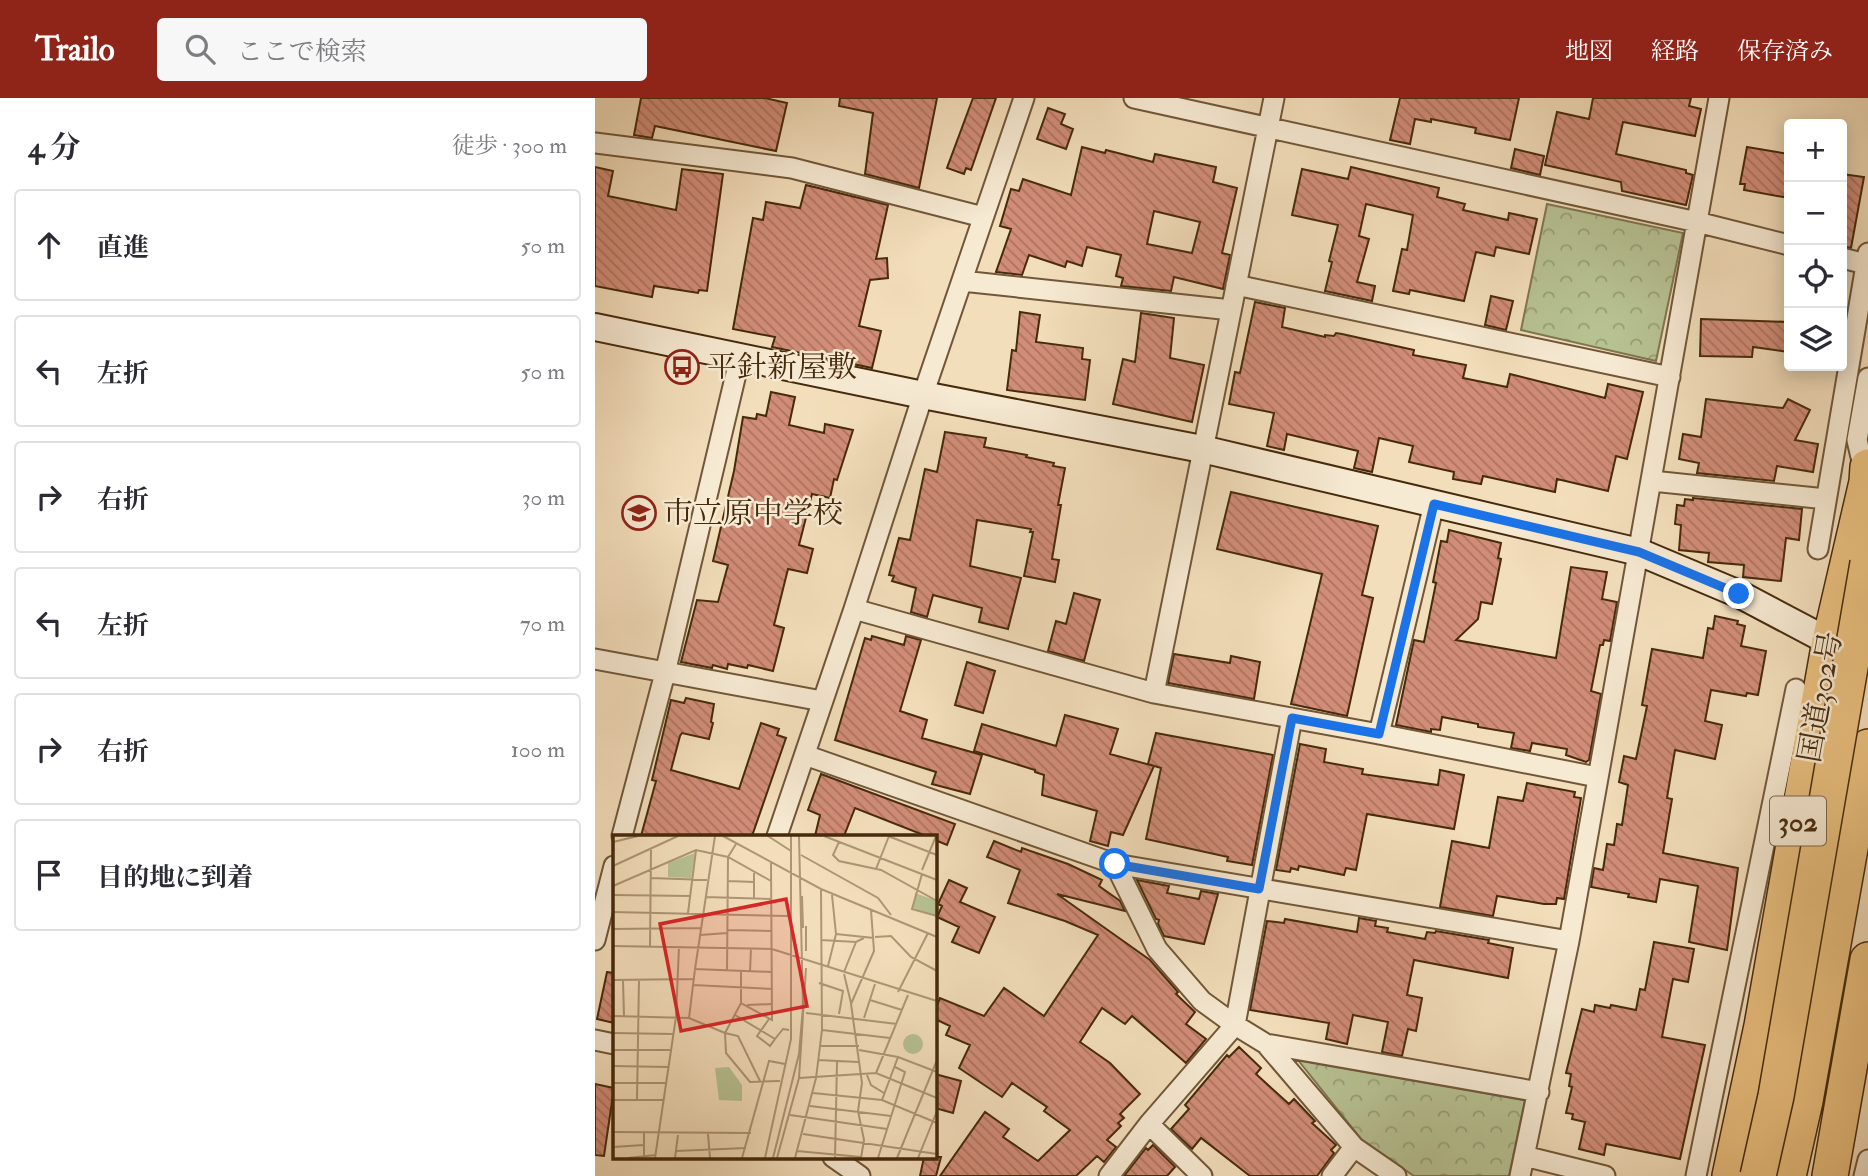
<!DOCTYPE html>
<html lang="ja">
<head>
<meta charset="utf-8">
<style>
	:root { --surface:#fff; --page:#f7f7f7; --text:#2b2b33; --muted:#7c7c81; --line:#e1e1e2; --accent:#8f2418 }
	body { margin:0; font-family:"IM FELL Double Pica","Noto Serif JP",serif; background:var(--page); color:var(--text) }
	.controls { position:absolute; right:21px; top:21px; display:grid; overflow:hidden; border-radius:7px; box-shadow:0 4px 18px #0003 }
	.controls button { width:63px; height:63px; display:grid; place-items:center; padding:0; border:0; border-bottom:2px solid var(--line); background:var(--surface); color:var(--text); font:35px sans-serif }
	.stop { position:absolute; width:21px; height:21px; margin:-16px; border:5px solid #1a73e8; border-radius:50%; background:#fff }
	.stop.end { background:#1a73e8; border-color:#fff; box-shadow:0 2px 7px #0008 }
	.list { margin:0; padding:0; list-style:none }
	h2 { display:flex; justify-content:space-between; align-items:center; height:91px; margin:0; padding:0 28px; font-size:30px }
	h2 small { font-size:23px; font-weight:400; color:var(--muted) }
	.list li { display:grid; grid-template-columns:46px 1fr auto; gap:21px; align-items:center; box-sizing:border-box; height:112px; margin:0 14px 14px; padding:0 14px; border:2px solid var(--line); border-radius:7px }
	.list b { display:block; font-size:26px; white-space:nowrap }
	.list em { font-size:23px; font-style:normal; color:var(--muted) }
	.icon { flex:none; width:38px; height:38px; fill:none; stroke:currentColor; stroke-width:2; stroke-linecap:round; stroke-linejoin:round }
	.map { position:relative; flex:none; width:1273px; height:1078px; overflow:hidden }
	header { display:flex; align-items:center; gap:42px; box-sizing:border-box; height:98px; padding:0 35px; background:var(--accent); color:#fff }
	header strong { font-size:33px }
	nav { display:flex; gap:38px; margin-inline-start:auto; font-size:24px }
	.search { width:490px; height:63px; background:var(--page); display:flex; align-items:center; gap:18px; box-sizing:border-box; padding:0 24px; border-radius:7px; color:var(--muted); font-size:26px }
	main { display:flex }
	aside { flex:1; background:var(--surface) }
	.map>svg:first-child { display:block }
	.park { fill:url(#park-crowns); stroke:#7e7650; stroke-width:2 }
	.building { fill:url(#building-back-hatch); stroke:#462a0c; stroke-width:2; fill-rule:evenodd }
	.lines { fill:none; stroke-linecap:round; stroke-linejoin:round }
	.street-casing { stroke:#715738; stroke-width:23 }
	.secondary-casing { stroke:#462a0c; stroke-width:30 }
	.highway-casing { stroke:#462a0c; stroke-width:38 }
	.street { stroke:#f7ead3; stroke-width:19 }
	.secondary { stroke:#f7ead3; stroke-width:26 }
	.highway { stroke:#eabf7e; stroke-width:35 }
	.highway-bridge-casing { stroke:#462a0c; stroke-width:38; stroke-linecap:butt }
	.highway-bridge { stroke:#eabf7e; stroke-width:35 }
	.route { stroke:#1a73e8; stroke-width:9 }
	.labels { text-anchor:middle; stroke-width:5; stroke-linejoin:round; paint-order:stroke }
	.shield { fill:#f7ead3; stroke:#7b6448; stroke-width:2 }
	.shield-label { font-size:28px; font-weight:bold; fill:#462a0c }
	.poi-label { font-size:30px; fill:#462a0c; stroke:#f7ead3; text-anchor:start }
	.street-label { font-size:30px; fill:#462a0c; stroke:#f7ead3 }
	.inset-road { fill:none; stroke:#ae9675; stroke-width:2 }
	.view { fill:#d62828; fill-opacity:0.15; stroke:#d62828; stroke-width:3.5 }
	.inset-edge { fill:none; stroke:#462a0c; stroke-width:3.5 }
</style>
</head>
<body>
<header>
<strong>Trailo</strong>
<div class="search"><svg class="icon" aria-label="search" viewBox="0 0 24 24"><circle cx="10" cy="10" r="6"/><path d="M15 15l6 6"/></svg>ここで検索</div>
<nav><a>地図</a><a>経路</a><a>保存済み</a></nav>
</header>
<main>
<aside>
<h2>4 分<small>徒歩 · 300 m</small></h2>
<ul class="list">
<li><svg class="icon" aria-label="ahead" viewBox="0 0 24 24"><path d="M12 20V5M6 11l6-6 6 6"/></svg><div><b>直進</b></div><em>50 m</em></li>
<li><svg class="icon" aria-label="left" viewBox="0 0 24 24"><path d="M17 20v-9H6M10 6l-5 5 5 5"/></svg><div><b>左折</b></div><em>50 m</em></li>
<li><svg class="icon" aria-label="right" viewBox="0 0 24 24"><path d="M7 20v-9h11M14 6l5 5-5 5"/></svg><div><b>右折</b></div><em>30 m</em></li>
<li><svg class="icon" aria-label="left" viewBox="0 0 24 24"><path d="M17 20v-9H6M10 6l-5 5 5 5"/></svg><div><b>左折</b></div><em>70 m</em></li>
<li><svg class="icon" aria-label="right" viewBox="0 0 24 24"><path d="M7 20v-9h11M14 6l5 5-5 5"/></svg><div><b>右折</b></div><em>100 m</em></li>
<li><svg class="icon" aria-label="arrive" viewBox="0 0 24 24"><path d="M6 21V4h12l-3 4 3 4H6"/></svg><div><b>目的地に到着</b></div></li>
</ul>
</aside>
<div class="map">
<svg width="1273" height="1078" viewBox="0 0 1273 1078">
	<defs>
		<pattern id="park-crowns" width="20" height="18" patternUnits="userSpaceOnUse" patternTransform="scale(1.75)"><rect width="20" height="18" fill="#b7c293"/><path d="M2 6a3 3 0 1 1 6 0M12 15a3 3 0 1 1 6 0" fill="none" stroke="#979e76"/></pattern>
		<pattern id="building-back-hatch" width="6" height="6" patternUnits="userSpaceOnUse" patternTransform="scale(1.75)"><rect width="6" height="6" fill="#d28d78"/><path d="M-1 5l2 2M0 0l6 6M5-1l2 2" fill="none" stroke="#ac7361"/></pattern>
	</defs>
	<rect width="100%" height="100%" fill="#f3debb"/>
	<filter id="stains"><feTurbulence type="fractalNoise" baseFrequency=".00286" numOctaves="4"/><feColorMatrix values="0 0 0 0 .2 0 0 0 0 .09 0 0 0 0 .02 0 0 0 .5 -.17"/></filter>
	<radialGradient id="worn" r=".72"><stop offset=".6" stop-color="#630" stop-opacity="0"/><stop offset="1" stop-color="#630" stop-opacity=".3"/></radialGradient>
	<!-- park -->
	<path class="park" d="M952 106 1088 135 1061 263 926 232Z
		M703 962 930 1002 914 1078H819L767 1042Z"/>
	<!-- building -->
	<path class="building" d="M46 0H170L192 5 181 53 60 28 57 40 39 37Z
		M245 0H342L324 90 270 76 278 15 244 8Z
		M378 0H401L376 72 371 70 369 76 352 70Z
		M805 0H924L915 42 880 35 881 30 836 21V24L820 21 815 46 795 42Z
		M998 0H1096L1094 8 1106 11 1100 38 1028 24 1021 56 1091 72V75L1098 77 1091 107 1027 93 1026 84 950 67 962 14 994 21Z
		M453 10 470 16 466 26 478 31 471 51 442 41Z
		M487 49 510 55 511 52 558 64 560 56 621 69 618 84 642 90 627 155 635 157 628 191 579 179 576 193 526 188 528 180 521 178 526 157 492 149 487 168 472 163 470 169 434 157 427 177 401 174 416 131 405 128 416 91 424 93 428 81 476 97ZM559 113 605 124 597 155 552 146Z
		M1152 49 1194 56V100L1149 92 1150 86H1145Z
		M920 51 949 58 945 77 916 70Z
		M0 69 18 73 13 98 81 112 87 71 128 76 112 193 104 192 103 195 59 188 57 199 0 188Z
		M756 69 844 90 842 99 870 106 868 112 913 122 914 115 942 121 934 156 901 149 899 158 881 154 869 203 815 192 814 196 798 193 807 151 812 152 818 117 771 106 764 138 774 141 762 184 780 188 777 203 730 193 737 164 734 163 743 127 697 117 707 71 753 81Z
		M1247 76 1269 79 1256 150 1247 148Z
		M211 87 293 107 281 161 292 160 293 180 275 182 264 228 286 233 277 270 177 249 180 239 138 231 158 120 168 122 171 104 205 110Z
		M896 198 918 203 911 232 890 227Z
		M660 204 690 210 687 229 730 239V237L739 238 741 235 747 236 819 252 818 257 871 267 868 280 912 289 915 276 1010 300 1013 286 1048 294 1032 361 1021 358 1013 393 962 381 960 394 888 378 886 386 858 381 859 374 814 364 818 348 784 340 777 374 759 370 763 353 692 336 689 352 672 348 679 315 634 306 640 274 645 275Z
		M425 214 445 217 441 244 488 250 487 261 495 262 490 302 412 292 417 252 421 253Z
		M546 215 579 220 575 260 609 267 597 324 518 306 528 261 540 264Z
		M1106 221 1194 224V254L1158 249 1157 259 1105 258Z
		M176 294 200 299 194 327 229 335 230 326 258 332 242 382 239 381 235 400 217 396 204 447 218 451 212 475 193 471 179 527 189 530 178 573 153 567 152 570 133 566 132 571 118 567 117 570 86 564 102 502 123 504 133 467 118 463 139 373 148 319 161 321 162 316 171 318Z
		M1111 301 1188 310 1193 301 1215 312 1200 342 1223 346 1218 374 1182 368 1179 383 1102 375 1104 365 1084 361 1088 336 1106 339Z
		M350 334 391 340 389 349 432 357 431 359 459 365 458 368 470 370 463 407H466L457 461 464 462 460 484 429 478 438 434H435L436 431 382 422 375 468 426 480 413 531 384 524 387 510 338 497 332 519 316 514 321 490 297 483 299 478 294 477 304 440 315 442 330 371 342 374Z
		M636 394 783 428 767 497 778 500 752 618 696 606 727 476 622 451Z
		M1098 400 1207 411 1204 442 1191 440 1186 483 1148 479 1149 467 1113 464 1114 455 1084 452 1086 427 1080 426 1082 407 1089 408 1090 401 1098 402Z
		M854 432 906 445 903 460 906 461 897 506 886 504 883 521 861 542 961 560 976 469 1012 474 1007 501 1022 504 1015 543 1009 542 1008 547H1005L996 593 1006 596 994 662 991 664 971 657 972 651 937 645 935 653 916 650 919 635 883 629V626L847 619 845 632 836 631V634L801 627 819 542 829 544 841 485 838 484 846 443 852 444Z
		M479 495 505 502 489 563 453 553 461 523 471 526Z
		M1120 518 1143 523 1142 526 1150 528 1146 548 1171 553 1163 597 1152 595 1151 598 1116 592 1110 623 1127 627 1120 661 1080 652 1072 700 1077 701 1068 755 1143 770 1132 852 1094 844 1103 788 1065 781 1061 804 1033 799 1034 796 996 789 999 770 1008 772 1012 746 1019 747 1022 726 1027 727 1033 687 1024 684 1029 658 1041 661 1052 608 1047 607 1057 551 1108 560 1113 530 1118 531Z
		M277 538 309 547 311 538 326 542 305 613 332 622 327 640 387 657 375 696 337 686 341 674 240 642 270 540 276 542Z
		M579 556 635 565 636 558 665 564 659 601 573 585Z
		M372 564 400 573 388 615 360 607Z
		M91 600 119 606 116 624 118 625 114 641 87 635 85 638 76 672 144 691 166 625 184 631 182 637 191 640 157 738H46L61 683 57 682 76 602 89 605Z
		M470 617 523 631 515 656 559 668 528 737 516 734 513 748 495 743 502 713 447 697 449 677 440 674V672L379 653 387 626 461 648Z
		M561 635 678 657 657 767 632 763 633 759 551 741 566 670 553 666Z
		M705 646 731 651 729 664 768 671 767 676 843 687 845 672 869 677 859 731 772 716 761 772 751 770 749 777 704 768 703 772 696 770 695 774 681 772Z
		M226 676 360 726 352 747 340 742V738H331L260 710 249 738H220L225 717 213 712Z
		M932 685 980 694 979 699 986 700 969 801 962 800 961 806H949L902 798 898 818 845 809 857 743 894 750 903 699 928 703Z
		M399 743 426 754 427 750 473 766 507 782 504 788 525 803 530 813 462 796 555 862 583 894 581 896 600 914 591 926 611 941 591 965 537 918 530 926 507 910 485 944 515 965 545 996 525 1016 529 1020 523 1025 526 1028 512 1042 521 1049 509 1064 502 1058 481 1078H345L390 1014 414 1031 408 1039 443 1063 475 1032 449 1013 452 1009 417 985 407 999 364 970 375 947 351 937 355 928 340 921V913L345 900 389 918 409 890 449 918 503 837 470 823 413 805 425 772 392 759Z
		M354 782 372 790 365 804 400 819 384 855 357 844 364 829 342 819 347 808 343 806Z
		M542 782 574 788 572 795 604 801 606 793 623 796 609 846 569 838 563 826 564 822 561 821Z
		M764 820 781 823 780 828 793 830 792 834 830 841 832 834 840 835 841 833 894 842 893 845 918 850 913 880 819 862 812 897 827 900 821 933 813 931 807 958 787 954 793 924 758 917 752 946 731 941 734 925 655 912 672 823 689 825 690 821 762 834Z
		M1059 844 1099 851 1093 884 1078 881 1067 939 1110 947 1085 1061 1011 1046 1009 1057 984 1051 990 1024 977 1021 978 1016 971 1015 977 989 974 988 976 976 971 975 987 911 999 914 1000 907 1015 910 1016 907 1041 912 1045 891 1050 892Z
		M12 874 19 875V925L2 921Z
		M644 949 666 970 661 976 694 1006 699 1001 720 1023 717 1025 741 1047 736 1052 739 1055 722 1078H655L606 1040 597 1051 576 1031 594 1011 590 1007 632 957 634 959Z
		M340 976 366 983 358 1015 340 1010Z
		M0 986 19 990 9 1058 0 1057Z
		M558 1047 580 1069 572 1078H529L551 1050 553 1052Z
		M329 1059H346L341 1078H325Z"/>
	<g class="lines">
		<!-- street casing -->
		<g class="street-casing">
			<path id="street" d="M429 0 328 297 259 511 559 595 784 636 1002 679
				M539 0 1102 124 1194 147
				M0 45 197 70 388 119
				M1247 160 1271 166
				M367 183 636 212
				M641 187 1075 279
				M1271 380 1262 342 1273 280
				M1057 383 1231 401
				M1223 451 1273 155
				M0 561 227 603
				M559 595 679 0
				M784 636 839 406
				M210 657 520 766 974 843
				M27 738 70 575 145 259
				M182 738 259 511
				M520 766 562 851 607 903 640 927 697 620
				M0 842 19 768
				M0 942 19 946
				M671 946 944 994
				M554 1026 607 1078
				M929 1058 1010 1078
				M238 1059 265 1078
				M514 1078 554 1026 640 927 671 946 759 1049 801 1078
				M737 1078 759 1049
				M925 1078 974 843 1124 0
				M1101 1078 1201 591
				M1269 1078 1273 1062"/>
		</g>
		<!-- secondary casing -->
		<g class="secondary-casing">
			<path id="secondary" d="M0 229 328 297 607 351 1044 454 1144 496 1250 552"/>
		</g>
		<!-- highway casing -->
		<g class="highway-casing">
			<path id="highway" d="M1135 1078 1167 928 1235 543 1272 384 1273 369
				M1193 1078 1210 1003 1273 649
				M1235 1078 1273 862"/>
		</g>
		<!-- street -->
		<use href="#street" class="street"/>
		<!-- secondary -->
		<use href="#secondary" class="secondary"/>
		<!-- highway -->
		<use href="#highway" class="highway"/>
		<!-- highway-bridge casing -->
		<g class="highway-bridge-casing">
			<path id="highway-bridge" d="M1163 1078 1181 998 1273 465"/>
		</g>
		<!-- highway-bridge -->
		<use href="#highway-bridge" class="highway-bridge"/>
	</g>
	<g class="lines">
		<!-- route -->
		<path class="route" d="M520 766 664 791 697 620 784 636 839 406 1044 454 1144 496"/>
	</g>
	<!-- icons -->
	<defs>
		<g id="bus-ring" transform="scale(1.75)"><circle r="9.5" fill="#f7ead3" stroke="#8f2418" stroke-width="1.5"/><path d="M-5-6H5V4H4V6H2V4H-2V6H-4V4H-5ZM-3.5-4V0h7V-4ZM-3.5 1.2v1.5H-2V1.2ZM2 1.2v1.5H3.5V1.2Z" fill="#8f2418"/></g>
		<g id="school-ring" transform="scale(1.75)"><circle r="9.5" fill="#f7ead3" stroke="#8f2418" stroke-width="1.5"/><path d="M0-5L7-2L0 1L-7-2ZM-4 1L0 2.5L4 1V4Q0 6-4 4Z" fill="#8f2418"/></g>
	</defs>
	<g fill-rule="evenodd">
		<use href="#bus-ring" x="87" y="269"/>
		<use href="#school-ring" x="44" y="415"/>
	</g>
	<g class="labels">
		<!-- shield labels -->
		<rect class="shield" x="1175" y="698.5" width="56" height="49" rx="5"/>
		<g class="shield-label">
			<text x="1203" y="733">302</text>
		</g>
		<!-- poi labels -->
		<g class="poi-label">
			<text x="112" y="279">平針新屋敷</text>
			<text x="68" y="425">市立原中学校</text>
		</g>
		<!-- street labels -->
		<g class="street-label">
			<text transform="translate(1225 599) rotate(-80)" y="10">国道302号</text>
		</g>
	</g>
	<!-- overview -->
	<g transform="translate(18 737)">
		<rect width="324" height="324" fill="#f3debb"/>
		<path d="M290 209a10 10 0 1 1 20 0a10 10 0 1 1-20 0ZM116 232 129 250V266L106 265 102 233Z" fill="#b7c293"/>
		<path d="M82 18 78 43 55 42V28ZM302 58 324 66V81L300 73Z" fill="#b7c293"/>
		<path class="inset-road" d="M102 1 82 134 159 137M110 1 208 54 324 102M155 1 178 16M211 1 324 45M275 1 324 20M0 7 25 1M226 7 220 20 226 26 268 35 324 66M188 20 265 63 278 80M0 31 65 1M263 34 276 1M309 35 323 1M141 38V64M309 39 299 74 324 81M38 43 94 45M115 46 141 47M0 51 83 15 115 22 158 46M0 60 78 61M189 61 190 93M92 62 158 64M0 77 176 81M75 78 83 15M193 91V116M0 94 88 93M114 95 159 96M223 99 261 103M87 100 114 98M262 102 278 101 298 122 324 136M208 105 243 107 251 103M0 111 159 114 324 166M37 111 38 15M215 131 223 99 219 60M114 137 115 22 123 9M128 137V168M137 137 138 113M231 137 243 107M231 139 238 168M0 145 81 144M10 145 11 181M206 148 230 156 226 179M80 150 160 154M285 157 315 98M257 165 289 175M134 170 160 169M193 178 284 189M122 180 162 204 170 194 176 195M0 181 76 183 112 198 113 218 137 247 167 246M76 183 82 134M251 183 262 149M156 184 144 201 157 211 162 204M209 195 277 203M0 198 60 199M207 211H246M0 215H57M246 215 285 222 324 237M205 225 245 227M0 231 55 232M263 238 295 160M254 240 258 250 271 258M186 243 263 238 324 263M147 246 125 201 112 198 128 168 159 185 158 27M0 248H53M200 258 269 265 324 288M24 264 26 144M0 265H50M269 265 285 222M197 271 278 281M177 280 274 294M0 297 138 298M95 299 97 323M190 299 324 319M0 312 31 310M63 316 133 313M184 316 248 322M31 321V297M15 323 43 320M42 323 63 182 66 112M62 323 65 300M129 323 156 226 172 229M152 323 178 204V1M160 323 186 219 190 172 186 1M164 323 186 243 193 133M182 323 203 243 209 195 208 54M222 323 224 227M248 323 251 305 245 276 249 248 238 169 261 116 258 75M265 323 292 237 282 232M284 323 324 225M305 323 324 276"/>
		<path class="view" d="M173 64 194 171 68 196 47 89Z"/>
		<rect width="324" height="324" class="inset-edge"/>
	</g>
	<rect width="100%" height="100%" filter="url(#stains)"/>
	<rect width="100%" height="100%" fill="url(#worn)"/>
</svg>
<div class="controls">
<button>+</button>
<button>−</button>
<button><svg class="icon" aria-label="locate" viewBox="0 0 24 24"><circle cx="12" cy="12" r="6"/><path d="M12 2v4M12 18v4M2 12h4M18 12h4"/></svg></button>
<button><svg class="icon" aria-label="layers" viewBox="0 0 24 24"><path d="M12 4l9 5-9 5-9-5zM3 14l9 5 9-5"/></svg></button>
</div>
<div class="stop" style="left:520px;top:766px"></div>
<div class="stop end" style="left:1144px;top:496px"></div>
</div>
</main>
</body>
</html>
